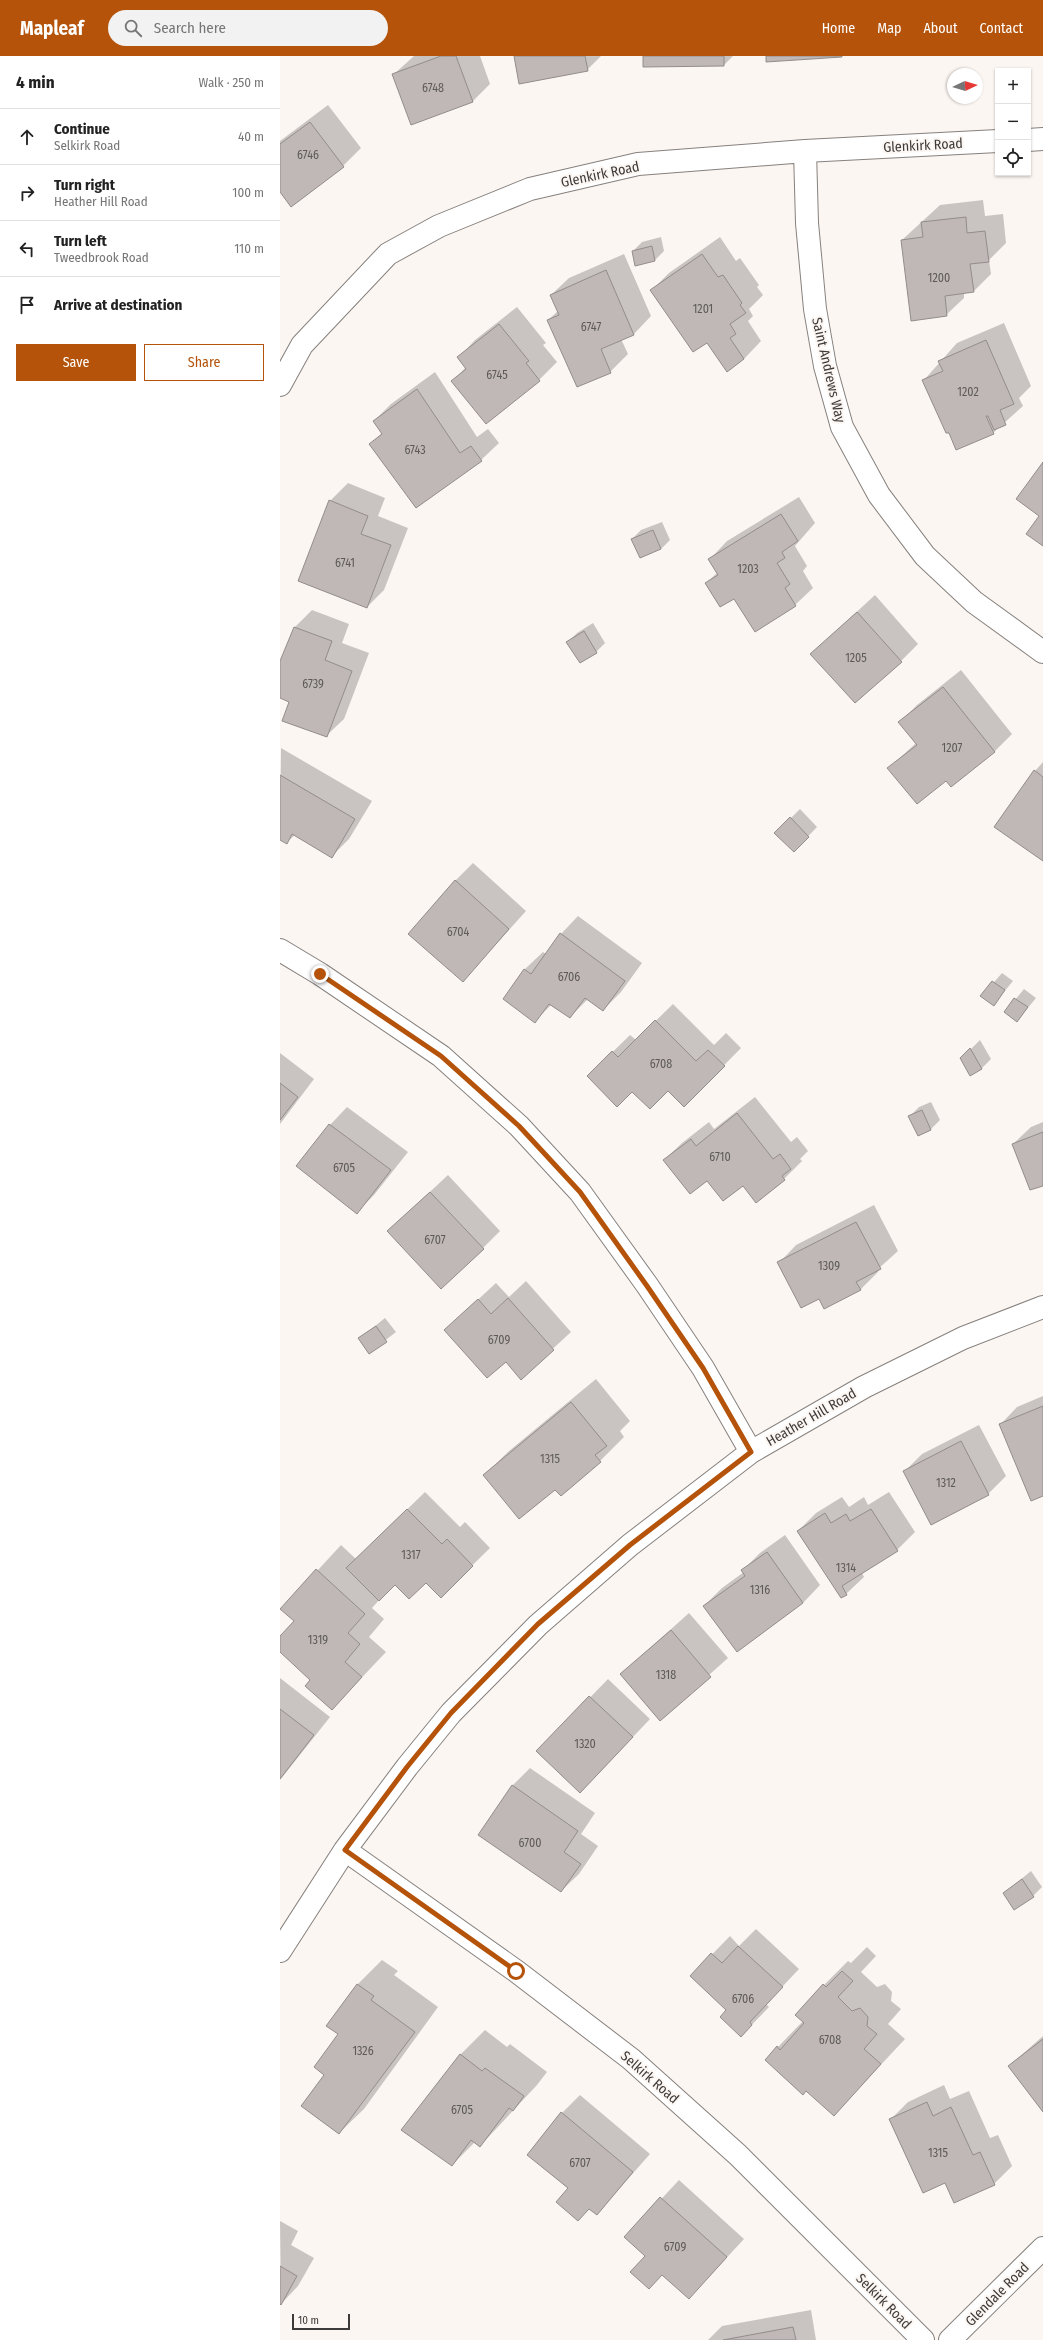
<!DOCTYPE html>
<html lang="en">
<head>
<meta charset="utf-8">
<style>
	:root { --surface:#fff; --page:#f2f2f2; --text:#222; --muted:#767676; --line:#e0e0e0; --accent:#b45309 }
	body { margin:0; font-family:"Fira Sans Condensed",sans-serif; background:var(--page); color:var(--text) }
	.controls { position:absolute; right:12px; top:12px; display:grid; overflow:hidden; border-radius:0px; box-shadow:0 1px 3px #0004 }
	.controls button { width:36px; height:36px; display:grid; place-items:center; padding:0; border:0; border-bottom:1px solid var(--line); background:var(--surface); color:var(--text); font:20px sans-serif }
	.compass { position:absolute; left:667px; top:12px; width:36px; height:36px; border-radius:50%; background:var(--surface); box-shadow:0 1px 3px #0004; rotate:86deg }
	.scale { position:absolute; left:12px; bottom:10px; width:58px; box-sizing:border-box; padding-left:4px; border:2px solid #3d3b3a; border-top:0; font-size:11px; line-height:14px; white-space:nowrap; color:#3d3b3a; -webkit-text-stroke:3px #fcf6f2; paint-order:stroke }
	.stop { position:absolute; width:12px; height:12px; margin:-9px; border:3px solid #b45309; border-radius:50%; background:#fff }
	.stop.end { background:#b45309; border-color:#fff; box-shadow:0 1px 4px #0008 }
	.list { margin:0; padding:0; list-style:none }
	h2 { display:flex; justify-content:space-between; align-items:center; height:52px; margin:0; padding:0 16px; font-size:17px }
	h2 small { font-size:13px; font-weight:400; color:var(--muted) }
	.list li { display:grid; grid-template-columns:26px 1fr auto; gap:12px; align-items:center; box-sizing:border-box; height:56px; padding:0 16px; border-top:1px solid var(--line) }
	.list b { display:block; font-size:15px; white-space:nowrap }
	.list p { margin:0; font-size:13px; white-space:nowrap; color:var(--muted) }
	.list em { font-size:13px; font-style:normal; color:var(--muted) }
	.actions { display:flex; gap:8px; padding:12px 16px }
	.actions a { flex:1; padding:9px 0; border:1px solid var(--accent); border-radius:0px; text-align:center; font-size:14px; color:var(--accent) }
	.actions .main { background:var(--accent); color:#fff }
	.icon { flex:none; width:22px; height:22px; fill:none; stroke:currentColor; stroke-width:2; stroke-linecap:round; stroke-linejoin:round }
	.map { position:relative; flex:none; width:763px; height:2284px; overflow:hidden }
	header { display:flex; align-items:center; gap:24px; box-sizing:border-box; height:56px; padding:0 20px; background:var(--accent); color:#fff }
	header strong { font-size:19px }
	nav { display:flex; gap:22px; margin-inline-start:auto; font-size:14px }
	.search { width:280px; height:36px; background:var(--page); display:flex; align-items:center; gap:10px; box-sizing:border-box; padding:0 14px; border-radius:22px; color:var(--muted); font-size:15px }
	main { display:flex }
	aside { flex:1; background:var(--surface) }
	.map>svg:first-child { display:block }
	.shadow { fill:#0003 }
	.building { fill:#bfb8b7; stroke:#938c8c }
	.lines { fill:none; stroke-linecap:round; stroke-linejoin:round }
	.minor-casing { stroke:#86817e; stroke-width:24 }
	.minor { stroke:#fff; stroke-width:22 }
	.route { stroke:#b45309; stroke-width:5 }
	.labels { text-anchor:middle; stroke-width:4; stroke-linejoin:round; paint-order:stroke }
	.number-label { font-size:12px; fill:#5e5a59 }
	.street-label { font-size:14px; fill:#3d3b3a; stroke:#fcf6f2 }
</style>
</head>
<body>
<header>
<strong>Mapleaf</strong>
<div class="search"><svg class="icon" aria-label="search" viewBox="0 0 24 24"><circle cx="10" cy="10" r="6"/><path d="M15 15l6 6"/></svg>Search here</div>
<nav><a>Home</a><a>Map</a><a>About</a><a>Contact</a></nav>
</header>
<main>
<aside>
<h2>4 min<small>Walk · 250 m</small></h2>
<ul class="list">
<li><svg class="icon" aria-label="ahead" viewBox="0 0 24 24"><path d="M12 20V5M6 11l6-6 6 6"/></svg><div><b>Continue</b><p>Selkirk Road</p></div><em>40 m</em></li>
<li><svg class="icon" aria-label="right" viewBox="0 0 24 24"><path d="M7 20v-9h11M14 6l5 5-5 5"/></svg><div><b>Turn right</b><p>Heather Hill Road</p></div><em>100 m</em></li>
<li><svg class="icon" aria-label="left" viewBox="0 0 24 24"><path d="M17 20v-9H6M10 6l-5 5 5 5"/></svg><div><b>Turn left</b><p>Tweedbrook Road</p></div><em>110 m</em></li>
<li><svg class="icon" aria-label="arrive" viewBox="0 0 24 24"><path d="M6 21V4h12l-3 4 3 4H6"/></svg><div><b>Arrive at destination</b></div></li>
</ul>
<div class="actions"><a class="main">Save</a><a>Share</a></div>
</aside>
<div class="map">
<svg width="763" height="2284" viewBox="0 0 763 2284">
	<rect width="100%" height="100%" fill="#fcf6f2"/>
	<!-- shadow -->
	<path class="shadow" d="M134 0H200L210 28 193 45 132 68 113 19Z
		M235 0H321L307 14Z
		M364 0H453L444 9Z
		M48 49 81 92 63 110 11 149 0 135V85Z
		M703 144 705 160 723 158 726 187 709 204 711 218 694 235 684 237V242L666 259 622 184 660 149Z
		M381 181 384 195 375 204 356 209 353 195 362 186Z
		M440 181 456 205 460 202 479 229 477 231 483 239 469 253 473 260 468 265 481 285 464 303 447 314 427 286 372 234 389 217Z
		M344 198 371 260 354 278 341 283 348 298 330 316 268 264 278 255 271 239 289 222Z
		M237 251 266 287 263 289 277 306 259 324 206 367 173 325 186 311 178 302 195 284Z
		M724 267 751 330 739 342 743 350 713 377 644 324 677 287Z
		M155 316 197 381 208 373 219 387 201 404 90 388 102 377 94 365 111 348Z
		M68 427 105 442 98 460 128 472 104 534 87 551 50 445Z
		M519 441 535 467 515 490 527 510 523 515 533 532 515 549 454 541 426 527 438 516 430 503 447 485Z
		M382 466 390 484 381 493 360 501 352 483 361 474Z
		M595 539 638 588 621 605 531 598Z
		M32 554 69 568 62 587 89 597 64 663 46 680 11 645 0 641V607L15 571Z
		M313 567 325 587 316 596 288 586 297 577Z
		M681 614 732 678 715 695 671 730 666 723 609 712 636 687 620 666 637 649Z
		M1 692 92 745 69 783 52 800 15 779 6 787 0 783Z
		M763 706V803L755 715Z
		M520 753 537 771 514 795 496 777Z
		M193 807 246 855 183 925 175 825Z
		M298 860 362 907 341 936 323 954 308 943 290 961 272 948 255 965 224 943 245 913 263 896 266 898 281 878Z
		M722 917 733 925 714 948 702 940Z
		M744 933 756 942 737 965 725 956Z
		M393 948 434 989 446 977 461 992 404 1050 388 1034H352L308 1020 350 979 356 984Z
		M700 984 711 1003 702 1012 690 1018 682 1002Z
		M0 997 34 1023 0 1068Z
		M475 1041 511 1086 517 1081 528 1095 520 1103 522 1105 504 1123 476 1145 463 1128 384 1104 402 1087 429 1066 434 1073Z
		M651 1046 660 1064 651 1073 639 1079 630 1060 639 1051Z
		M67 1051 128 1096 94 1139 77 1156 18 1110 50 1069Z
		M763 1066V1129L733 1088 751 1071Z
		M168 1119 220 1175 203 1192 108 1175Z
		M594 1149 618 1195 597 1214 598 1216 580 1234 540 1242 499 1207 516 1189Z
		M246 1225 291 1276 241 1322 226 1304 165 1274 216 1227 229 1241Z
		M105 1262 116 1276 89 1297 80 1282Z
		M316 1323 350 1365 340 1375 344 1381 320 1405 275 1432 204 1419 229 1395Z
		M763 1340V1439L720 1369 737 1351Z
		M699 1369 726 1420 708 1438 624 1416 642 1398Z
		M145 1436 180 1471 185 1466 210 1492 161 1540 146 1526 116 1528 100 1543 92 1552 104 1563 89 1581 106 1596 52 1653 32 1624 0 1595V1582L15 1565 2 1553 61 1489 76 1503Z
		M609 1436 635 1476 617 1494 582 1517 584 1521 566 1538 518 1475 536 1457 562 1441 569 1451 584 1441 588 1449Z
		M505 1479 540 1529 523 1547 424 1550 442 1532 464 1516 462 1515 480 1497Z
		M409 1557 448 1602 380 1663 341 1618Z
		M0 1622 50 1661 0 1724Z
		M328 1623 370 1663 318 1718 258 1695Z
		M250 1712 315 1757 301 1778 318 1790 299 1818 281 1835 232 1730Z
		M751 1815 762 1831 753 1840 724 1837Z
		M476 1873 519 1913 486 1948 489 1951 461 1980 448 1954 411 1920 450 1880 459 1890Z
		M587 1891 596 1900 581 1916 597 1931 605 1928 612 1936 611 1945 621 1953 608 1968 625 1983 554 2059 527 2034 498 1991 523 1965 544 1929 568 1905 571 1907Z
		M102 1904 118 1915 114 1919 158 1951 84 2053 59 2077 45 2018 59 1978 48 1969 78 1928Z
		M205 1974 227 1991 230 1988 267 2016 257 2029 200 2090 195 2086 172 2109 180 1999Z
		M763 1980V2054L729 2010Z
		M664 2029 670 2043 689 2035 710 2082 718 2079 732 2110 714 2128 665 2126 611 2063 628 2046Z
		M300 2039 370 2098 317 2158 249 2098 282 2057Z
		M399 2124 464 2183 426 2224 367 2200 346 2181Z
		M0 2165 18 2175 11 2189 34 2202 18 2230 1 2248Z
		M531 2254 536 2284H428L442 2270Z"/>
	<!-- building -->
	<path class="building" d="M161 0H176L193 46 131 69 112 18Z
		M234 0H305L308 15 239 28Z
		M363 0H444V10L363 11Z
		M486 0H562V1L486 6Z
		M30 66 64 111 11 151 0 136V88Z
		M686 161 687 177 705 175 709 206 690 208 694 236 665 240 667 260 631 265 621 184 643 181 641 166Z
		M372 190 375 205 355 210 352 195Z
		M422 198 438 221 443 219 462 247 460 249 466 257 450 268 456 278 450 282 464 303 447 316 427 287 413 296 370 234Z
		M326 214 354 279 321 293 331 317 297 331 267 264 279 259 270 239Z
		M219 268 249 305 246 307 260 325 206 368 171 325 186 313 177 301Z
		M706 284 734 348 720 354 726 369 714 374 708 360H706L714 378 676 394 669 377H666L642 324 663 315 658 305Z
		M137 333 180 397 191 390 202 405 136 452 89 388 102 378 93 365Z
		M763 406V490L746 478 759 460 736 443Z
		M49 444 88 460 81 478 111 489 87 552 18 525Z
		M501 458 518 485 502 496 505 502 497 507 510 528 505 532 516 550 475 576 454 543 440 551 425 527 438 519 428 503Z
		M373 474 381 493 360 502 351 483Z
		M577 556 622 606 575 647 530 598Z
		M14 571 52 585 45 604 72 615 47 681 2 665 9 646 0 642V605Z
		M304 575 317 597 300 607 286 586Z
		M663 631 715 696 671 731 666 725 637 748 607 712 637 689 618 666Z
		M754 714 763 721V805L714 771Z
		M0 719 75 763 52 802 12 778 7 788 0 784Z
		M510 761 529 781 514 796 494 777Z
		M175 824 229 873 183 926 128 878Z
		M280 877 345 925 323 955 305 942 290 962 269 948 255 967 223 943 244 913 251 918Z
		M712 925 725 934 714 950 700 940Z
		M734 942 748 951 737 966 724 956Z
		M375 964 416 1005 428 994 445 1010 404 1051 388 1035 370 1053 352 1036 337 1051 307 1020 332 995 338 1001Z
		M690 992 702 1013 690 1020 680 1002Z
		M0 1027 18 1041 0 1064Z
		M642 1054 651 1074 638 1080 628 1060Z
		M457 1057 493 1103 500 1098 511 1113 502 1120 505 1124 476 1147 463 1130 443 1145 427 1125 410 1138 383 1104 411 1083 416 1090Z
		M49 1068 111 1114 77 1158 16 1110Z
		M763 1076V1130L750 1134 732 1088Z
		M150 1136 204 1193 161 1233 107 1175Z
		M576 1166 601 1213 576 1226 581 1234 544 1253 539 1243 521 1252 497 1206Z
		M228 1242 274 1294 241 1324 226 1306 207 1322 164 1274 198 1243 211 1258Z
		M96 1270 107 1286 89 1298 78 1282Z
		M291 1346 327 1390 315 1399 321 1406 281 1440 275 1434 239 1463 203 1419Z
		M763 1350V1440L751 1445 719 1368Z
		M681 1385 709 1439 651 1469 623 1415Z
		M127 1453 162 1488 167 1483 193 1510 161 1542 146 1527 129 1543 115 1529 99 1545 66 1512Z
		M591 1453 618 1495 562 1530 567 1539 561 1542 517 1475 545 1457 551 1467 566 1458 570 1465Z
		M487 1496 523 1547 457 1596 423 1550 465 1520 461 1514Z
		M36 1513 85 1558 68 1577 80 1588 65 1606 82 1621 52 1654 25 1630 30 1624 0 1596V1580L14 1565 0 1553Z
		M391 1574 431 1621 380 1665 340 1618Z
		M309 1640 353 1681 300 1737 256 1695Z
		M0 1653 34 1679 0 1723Z
		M232 1729 298 1775 284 1796 301 1808 281 1836 198 1779Z
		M742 1823 754 1841 734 1854 723 1837Z
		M458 1890 503 1931 470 1966 472 1969 461 1981 440 1961 446 1954 410 1920 431 1897 442 1907Z
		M562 1915 573 1925 558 1941 572 1955 580 1952 588 1961 587 1970 597 1978 584 1993 601 2008 554 2060 526 2035 523 2039 485 2004 497 1990 500 1994 524 1967 515 1959 543 1928 546 1931Z
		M77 1928 94 1940 91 1944 135 1976 59 2078 21 2050 44 2019 34 2011 58 1978 46 1970Z
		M763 1983V2056L728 2010Z
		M180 1998 202 2015 205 2012 244 2040 233 2055 229 2052 200 2091 191 2084 172 2110 121 2074Z
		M647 2046 653 2060 671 2051 693 2099 700 2096 715 2129 674 2147 665 2127 643 2137 609 2063Z
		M281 2056 353 2116 317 2159 309 2153 298 2165 276 2146 288 2132 247 2099Z
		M380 2141 447 2201 409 2243 382 2219 369 2233 350 2216 365 2200 344 2181Z
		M0 2210 17 2220 1 2249 0 2248Z
		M513 2271 516 2284H443Z"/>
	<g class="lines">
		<!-- minor casing -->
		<g class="minor-casing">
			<path id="minor" d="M748 84 763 83
				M525 95 527 167 535 253 545 310 562 371 599 439 645 500 694 546 763 596
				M0 329 22 289 108 198 159 170 250 133 358 108 525 95 718 85
				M0 894 40 918 161 1000 239 1070 300 1136 367 1229 423 1312 471 1396
				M65 1794 236 1915 351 2003 458 2099 643 2284
				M0 1895 65 1794 127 1711 171 1657 258 1569 350 1489 471 1396 584 1331 683 1282 763 1251
				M670 2284 763 2192"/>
		</g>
		<!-- minor -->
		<use href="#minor" class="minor"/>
	</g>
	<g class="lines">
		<!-- route -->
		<path class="route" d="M40 918 161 1000 239 1070 300 1136 367 1230 423 1312 471 1396 350 1489 258 1568 171 1657 127 1711 65 1794 236 1915"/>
	</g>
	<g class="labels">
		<!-- number labels -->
		<g class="number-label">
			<text x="153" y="36">6748</text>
			<text x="28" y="103">6746</text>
			<text x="659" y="226">1200</text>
			<text x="423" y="257">1201</text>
			<text x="311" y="275">6747</text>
			<text x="217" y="323">6745</text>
			<text x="688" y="340">1202</text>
			<text x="135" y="398">6743</text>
			<text x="65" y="511">6741</text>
			<text x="468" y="517">1203</text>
			<text x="576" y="606">1205</text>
			<text x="33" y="632">6739</text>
			<text x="672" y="696">1207</text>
			<text x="178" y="880">6704</text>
			<text x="289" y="925">6706</text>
			<text x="381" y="1012">6708</text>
			<text x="440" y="1105">6710</text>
			<text x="64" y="1116">6705</text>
			<text x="155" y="1188">6707</text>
			<text x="549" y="1214">1309</text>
			<text x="219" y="1288">6709</text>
			<text x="270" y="1407">1315</text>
			<text x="666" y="1431">1312</text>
			<text x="131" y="1503">1317</text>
			<text x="566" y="1516">1314</text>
			<text x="480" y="1538">1316</text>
			<text x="38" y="1588">1319</text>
			<text x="386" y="1623">1318</text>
			<text x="305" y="1692">1320</text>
			<text x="250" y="1791">6700</text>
			<text x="463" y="1947">6706</text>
			<text x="550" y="1988">6708</text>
			<text x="83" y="1999">1326</text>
			<text x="182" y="2058">6705</text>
			<text x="658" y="2101">1315</text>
			<text x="300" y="2111">6707</text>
			<text x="395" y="2195">6709</text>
		</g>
		<!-- street labels -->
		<g class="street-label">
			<text transform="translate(643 89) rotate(-3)" y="5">Glenkirk Road</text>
			<text transform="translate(320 118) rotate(-12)" y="5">Glenkirk Road</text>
			<text transform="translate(549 314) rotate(77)" y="5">Saint Andrews Way</text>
			<text transform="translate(531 1361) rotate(-30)" y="5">Heather Hill Road</text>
			<text transform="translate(370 2021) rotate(41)" y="5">Selkirk Road</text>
			<text transform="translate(717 2238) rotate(-45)" y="5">Glendale Road</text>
			<text transform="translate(604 2245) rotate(45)" y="5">Selkirk Road</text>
		</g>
	</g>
</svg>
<div class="controls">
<button>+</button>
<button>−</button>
<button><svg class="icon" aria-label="locate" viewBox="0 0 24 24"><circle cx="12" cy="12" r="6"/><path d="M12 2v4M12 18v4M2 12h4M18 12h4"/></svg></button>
</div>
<svg class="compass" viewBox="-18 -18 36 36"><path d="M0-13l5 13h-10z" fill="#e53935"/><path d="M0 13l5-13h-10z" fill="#767676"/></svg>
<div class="scale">10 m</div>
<div class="stop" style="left:236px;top:1915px"></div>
<div class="stop end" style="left:40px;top:918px"></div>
</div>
</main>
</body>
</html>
